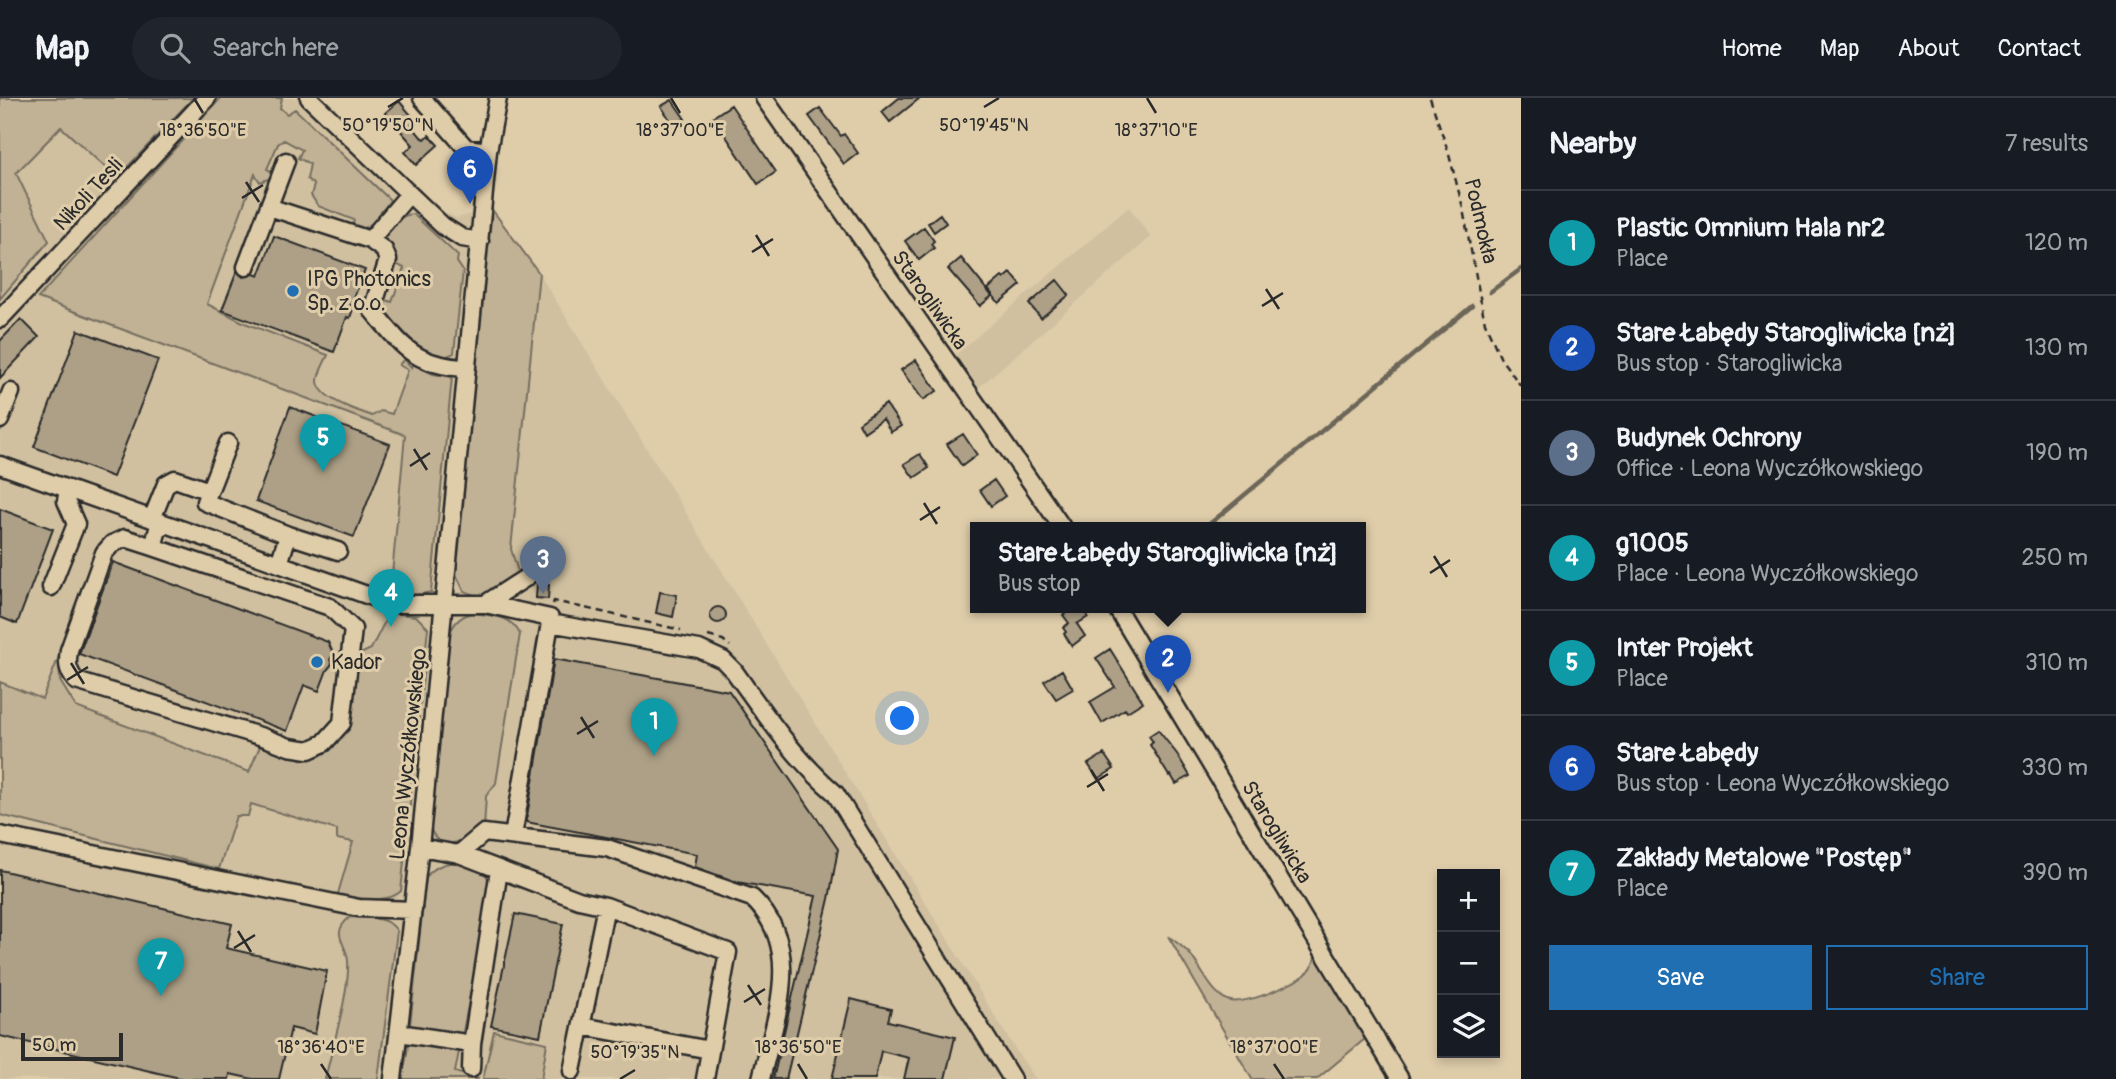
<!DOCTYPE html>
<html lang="en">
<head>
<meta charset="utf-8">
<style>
	:root { --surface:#171b24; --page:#20242c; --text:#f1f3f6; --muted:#9ea1a6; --line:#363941; --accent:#1f6fb2 }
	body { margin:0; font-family:Pangolin,sans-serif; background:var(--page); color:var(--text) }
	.controls { position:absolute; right:21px; bottom:21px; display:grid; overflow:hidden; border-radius:0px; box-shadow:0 4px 10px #0003 }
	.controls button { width:63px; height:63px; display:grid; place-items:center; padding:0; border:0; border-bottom:2px solid var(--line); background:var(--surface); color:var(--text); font:35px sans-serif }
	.scale { position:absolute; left:21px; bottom:18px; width:102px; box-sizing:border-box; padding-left:7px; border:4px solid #2b2b2b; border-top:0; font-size:19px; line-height:24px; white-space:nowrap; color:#2b2b2b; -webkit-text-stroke:5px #dfcdaa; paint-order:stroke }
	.you { position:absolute; left:903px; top:621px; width:24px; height:24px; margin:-18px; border:5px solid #fff; border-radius:50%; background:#1a73e8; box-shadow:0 0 0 10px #1a73e833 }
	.badge { display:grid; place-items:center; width:46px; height:46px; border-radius:50%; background:var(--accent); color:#fff; font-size:23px; font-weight:700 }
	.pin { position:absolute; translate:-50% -58px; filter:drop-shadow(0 2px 4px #0008) }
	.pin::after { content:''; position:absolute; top:37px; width:24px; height:21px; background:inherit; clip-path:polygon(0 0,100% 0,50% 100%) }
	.popup { position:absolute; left:970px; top:424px; width:396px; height:91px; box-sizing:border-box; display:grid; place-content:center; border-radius:0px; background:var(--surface); filter:drop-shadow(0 2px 5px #0005); font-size:23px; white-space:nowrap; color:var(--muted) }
	.popup b { font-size:26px; color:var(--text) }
	.popup::after { content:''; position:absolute; left:50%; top:100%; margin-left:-14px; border:14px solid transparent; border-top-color:var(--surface) }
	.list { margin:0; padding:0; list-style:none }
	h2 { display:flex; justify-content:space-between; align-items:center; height:91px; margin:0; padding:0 28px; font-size:30px }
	h2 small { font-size:23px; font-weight:400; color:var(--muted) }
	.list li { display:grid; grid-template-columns:46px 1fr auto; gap:21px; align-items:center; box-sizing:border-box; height:105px; padding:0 28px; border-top:2px solid var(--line) }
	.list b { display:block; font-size:26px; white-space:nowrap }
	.list p { margin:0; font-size:23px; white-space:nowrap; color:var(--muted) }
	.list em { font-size:23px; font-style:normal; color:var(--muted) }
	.actions { display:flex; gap:14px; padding:21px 28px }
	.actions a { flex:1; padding:16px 0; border:2px solid var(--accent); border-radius:0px; text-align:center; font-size:24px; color:var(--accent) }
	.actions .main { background:var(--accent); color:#fff }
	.icon { flex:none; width:38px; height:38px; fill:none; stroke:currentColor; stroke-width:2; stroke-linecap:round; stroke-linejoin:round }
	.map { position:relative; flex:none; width:1521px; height:981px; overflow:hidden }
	header { display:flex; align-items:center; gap:42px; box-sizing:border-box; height:98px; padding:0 35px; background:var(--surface); border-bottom:2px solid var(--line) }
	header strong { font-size:33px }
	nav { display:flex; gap:38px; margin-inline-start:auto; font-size:24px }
	.search { width:490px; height:63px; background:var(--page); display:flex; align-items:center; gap:18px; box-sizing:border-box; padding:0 24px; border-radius:38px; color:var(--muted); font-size:26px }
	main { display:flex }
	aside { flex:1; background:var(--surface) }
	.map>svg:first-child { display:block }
	.built { fill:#d0c0a0 }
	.green { fill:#c1b295; stroke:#766e60; stroke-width:2 }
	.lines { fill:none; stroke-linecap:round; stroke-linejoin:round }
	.stream { stroke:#6c6659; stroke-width:4.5 }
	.building { fill:#ada087; stroke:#2b2b2b; stroke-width:2 }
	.minor-casing { stroke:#2b2b2b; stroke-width:21 }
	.path { stroke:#2b2b2b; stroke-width:2.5; stroke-dasharray:7 5; stroke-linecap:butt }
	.minor { stroke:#dfcdaa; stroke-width:16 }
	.ticks { fill:none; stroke:#2b2b2b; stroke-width:2.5 }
	.poi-dot { fill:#1f6fb2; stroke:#dfcdaa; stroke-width:2.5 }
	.labels { text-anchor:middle; stroke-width:6; stroke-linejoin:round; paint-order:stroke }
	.street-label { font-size:21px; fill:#2b2b2b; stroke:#dfcdaa }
	.poi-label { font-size:21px; fill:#2b2b2b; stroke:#dfcdaa; text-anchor:start }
	.ticks-label { font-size:18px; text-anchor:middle; fill:#2b2b2b; stroke:#dfcdaa; stroke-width:6; stroke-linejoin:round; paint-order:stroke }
</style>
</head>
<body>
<header>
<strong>Map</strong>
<div class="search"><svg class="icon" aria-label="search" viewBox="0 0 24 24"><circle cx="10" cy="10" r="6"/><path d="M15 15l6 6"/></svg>Search here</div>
<nav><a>Home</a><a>Map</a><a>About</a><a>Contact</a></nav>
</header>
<main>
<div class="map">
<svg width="1521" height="981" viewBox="0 0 1521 981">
	<rect width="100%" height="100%" fill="#dfcdaa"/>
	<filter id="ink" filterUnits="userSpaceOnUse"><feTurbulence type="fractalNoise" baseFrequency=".0143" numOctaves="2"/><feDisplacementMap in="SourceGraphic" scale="14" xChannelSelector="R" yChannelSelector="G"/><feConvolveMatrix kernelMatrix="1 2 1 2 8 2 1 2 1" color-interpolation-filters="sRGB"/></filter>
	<g filter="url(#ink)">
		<!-- built -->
		<path class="built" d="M0 0H323L443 114 457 120 491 110 539 175 1017 954 1036 981H0V201L49 143 0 42Z
			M1129 109 1151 139 977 291 954 258Z"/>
		<!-- green -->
		<path class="green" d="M0 0H193L117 80 61 29 16 75 49 143 0 201Z
			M221 0H282L280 10 287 16 295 11 390 102C381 117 370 133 351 133L354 122 318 108 311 97 314 87 307 81 310 66 298 60 302 52 284 42 278 46 267 71 273 74 271 80 260 84 255 76 207 206 245 225 328 257C325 264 318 275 318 283 319 301 358 313 372 318L381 313 392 316 408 272 399 267 404 261 412 270 413 266 433 276 452 279 431 494 401 500 390 498 405 337 38 200Z
			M491 110 539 175 511 451 519 477 483 500 464 493 455 474Z
			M413 116 458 158 457 164 463 173 454 255C447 259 440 260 432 257 420 253 389 220 384 209L386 202 392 204 404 170 396 166 397 159 385 140C389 128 399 117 413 116Z
			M389 515 416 518 428 530 401 793C387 807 356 799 337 799L353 744 337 741V732L251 706 248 718H236L219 771 0 717V584L42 601 59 558 60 583 76 609 249 674 260 648 304 662 320 658 340 641 350 625 356 558 371 551Z
			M472 515C492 518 510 516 520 536L496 685 486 698 484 730C464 739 443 761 430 730L448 541C452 527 458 519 472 515Z
			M459 764C475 770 489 771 491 791L455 974 479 981H402L407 955 426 779C435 768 444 765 459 764Z
			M350 819C366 820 388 818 397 833L378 981H325C332 950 350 893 348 863 347 845 329 836 350 819Z
			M1168 838C1175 843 1183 849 1189 855 1201 869 1210 894 1227 902 1242 909 1297 886 1308 874 1315 867 1315 858 1316 849L1372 935 1317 981H1252Z
			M494 933 547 945 541 981H483Z"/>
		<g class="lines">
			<!-- stream -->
			<path class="stream" d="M1490 194 1521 171
				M1206 429 1472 208"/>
		</g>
		<!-- building -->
		<path class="building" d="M899 0H920L890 24 882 14Z
			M672 2 685 21 674 28 661 8Z
			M399 3 411 17 406 21 421 39 425 41 429 37 438 47 416 67 405 54 413 47 385 15Z
			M731 7 776 74 758 86 713 19Z
			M820 10 841 38 844 36 858 55 844 66 809 18Z
			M940 116 946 125 934 134 928 125Z
			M924 129 934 143 931 146 934 150 919 162 905 143Z
			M274 138 365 172 351 207 354 208 350 220 347 219 334 254 222 212 237 173 243 179 254 176 259 178Z
			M961 160 992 198 980 208 948 171Z
			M1011 175 1021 187 999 205 988 191 1002 179 1004 181Z
			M1057 182 1069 197 1041 220 1029 206Z
			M21 221 39 239 0 280V243Z
			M78 232 158 262 113 379 34 349Z
			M916 262 937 293 923 302 901 272Z
			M886 306 901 328 891 334 883 321 864 334 859 325Z
			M290 309 390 346 354 439 256 403Z
			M963 336 977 357 962 368 947 346Z
			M920 356 929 370 914 380 904 366Z
			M994 382 1005 398 991 408 980 392Z
			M0 411 53 431 17 526 0 519Z
			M113 464 328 544 333 555 330 562 332 566 327 572 319 593 304 587 287 633 79 556Z
			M537 486 549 487 548 501 536 500Z
			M660 494 677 497 673 519 656 515Z
			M710 517a8 8 0 1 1 16 0a8 8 0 1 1-16 0Z
			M1075 509H1081L1088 519 1077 526 1085 538 1072 548 1064 536 1066 534 1063 530 1069 525 1063 517Z
			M1110 551 1143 604 1127 614 1125 611 1102 625 1090 604 1115 589 1096 560Z
			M554 561 729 593 838 751 829 801 786 981H773L816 798 737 784 695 769 697 756 526 724Z
			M1062 572 1073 591 1056 601 1044 583Z
			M1158 632 1177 656 1190 678 1176 686 1171 677 1169 678 1150 647 1153 644 1149 638Z
			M1104 656 1114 671 1098 681 1088 666Z
			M0 772 232 826 226 850 327 873 315 936 291 930 279 981H253L230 976 229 981H184L0 938Z
			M515 816 563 826 540 938 491 928Z
			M851 901 891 911 888 923 955 939 945 981H904L909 960 881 953 875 981H832Z"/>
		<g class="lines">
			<!-- minor casing -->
			<g class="minor-casing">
				<path id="minor" d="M309 0 443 128 462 140 480 143
					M422 0 466 50 488 53
					M764 0 1062 429
					M269 109 370 142 409 96
					M370 142 384 152 388 162 372 212C403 249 415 268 467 270
					M246 169 286 63
					M0 221 207 0
					M0 322 11 294
					M228 345 205 404 288 437
					M0 367 392 506H485L550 520V525L699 551 723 562 734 573C765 616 794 660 835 695L1012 981
					M152 421 166 386 175 381 209 393
					M153 449 125 440 112 446 104 455 69 552C67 565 67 572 76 583L263 639 289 649 309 652 324 645 342 625 353 531 330 509 153 449 160 424
					M279 466 288 437 338 453
					M51 489 76 426 66 403 68 391
					M485 506 527 479
					M1116 509 1400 981
					M0 737 359 810 413 812
					M513 738 550 525
					M420 749 459 756 579 802 606 808 728 854 705 981
					M459 756 484 735 607 750 752 800C805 850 775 920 761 981
					M582 928 710 952
					M399 935 472 946
					M471 971 472 946 499 772
					M572 973 606 808
					M393 981 420 749 488 53 498 0"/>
			</g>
			<!-- path -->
			<path class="path" d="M1430 0 1448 53 1462 106 1485 225 1501 261 1521 288
				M553 506 554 503 681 532
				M708 538 723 542 730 548"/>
			<!-- minor -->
			<use href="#minor" class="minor"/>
		</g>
	</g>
	<!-- ticks -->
	<path class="ticks" d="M194 0 203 15M671 0 680 15M1147 0 1156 15M388 9 403 0M984 9 999 0M246 84 259 104M242 100 263 87M756 137 769 158M752 154 773 141M1266 191 1279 211M1262 208 1283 195M414 351 427 372M410 368 430 355M924 405 937 426M920 422 940 409M1434 458 1447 479M1430 475 1450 462M71 565 84 586M67 582 88 569M581 619 594 640M577 636 598 623M1091 672 1104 693M1087 689 1108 676M238 833 251 854M234 850 255 837M748 887 761 907M744 904 765 891M321 966 331 981M798 966 807 981M1274 966 1284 981M620 981 635 972"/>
	<!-- markers -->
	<g class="poi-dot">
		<circle cx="293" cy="193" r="7"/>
		<circle cx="317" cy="564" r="7"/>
	</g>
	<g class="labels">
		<!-- street labels -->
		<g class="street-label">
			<text transform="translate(88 96) rotate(-47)" y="7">Nikoli Tesli</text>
			<text transform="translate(1481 123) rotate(77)" y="7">Podmokła</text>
			<text transform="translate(930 202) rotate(55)" y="7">Starogliwicka</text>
			<text transform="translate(408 656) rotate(-84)" y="7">Leona Wyczółkowskiego</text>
			<text transform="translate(1277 734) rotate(59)" y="7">Starogliwicka</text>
		</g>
		<!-- poi labels -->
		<g class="poi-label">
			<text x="307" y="188">IPG Photonics<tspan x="307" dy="24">Sp. z o.o.</tspan></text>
			<text x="331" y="571">Kador</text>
		</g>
	</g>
	<g class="ticks-label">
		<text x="388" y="33">50°19'50"N</text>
		<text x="984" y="33">50°19'45"N</text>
		<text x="203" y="38">18°36'50"E</text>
		<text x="680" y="38">18°37'00"E</text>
		<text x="1156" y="38">18°37'10"E</text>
		<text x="321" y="955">18°36'40"E</text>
		<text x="798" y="955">18°36'50"E</text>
		<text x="1274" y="955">18°37'00"E</text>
		<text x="635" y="960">50°19'35"N</text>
	</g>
</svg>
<div class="controls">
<button>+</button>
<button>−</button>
<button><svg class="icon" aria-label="layers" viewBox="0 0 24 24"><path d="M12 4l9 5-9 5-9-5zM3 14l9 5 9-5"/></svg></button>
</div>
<div class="scale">50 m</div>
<div class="you"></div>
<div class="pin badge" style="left:654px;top:658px;background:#0f9aa8">1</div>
<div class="pin badge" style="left:1168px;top:595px;background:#1a4fb4">2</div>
<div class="popup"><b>Stare Łabędy Starogliwicka [nż]</b>Bus stop</div>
<div class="pin badge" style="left:543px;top:496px;background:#5c6f8a">3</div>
<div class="pin badge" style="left:391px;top:529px;background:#0f9aa8">4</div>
<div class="pin badge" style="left:323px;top:374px;background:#0f9aa8">5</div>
<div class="pin badge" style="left:470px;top:106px;background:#1a4fb4">6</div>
<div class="pin badge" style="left:161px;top:898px;background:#0f9aa8">7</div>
</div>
<aside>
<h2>Nearby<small>7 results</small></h2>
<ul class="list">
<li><span class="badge" style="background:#0f9aa8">1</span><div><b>Plastic Omnium Hala nr2</b><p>Place</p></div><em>120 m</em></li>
<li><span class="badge" style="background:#1a4fb4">2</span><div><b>Stare Łabędy Starogliwicka [nż]</b><p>Bus stop · Starogliwicka</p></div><em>130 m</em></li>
<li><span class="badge" style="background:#5c6f8a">3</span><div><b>Budynek Ochrony</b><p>Office · Leona Wyczółkowskiego</p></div><em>190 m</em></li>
<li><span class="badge" style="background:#0f9aa8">4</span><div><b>g1005</b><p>Place · Leona Wyczółkowskiego</p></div><em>250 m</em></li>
<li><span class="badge" style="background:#0f9aa8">5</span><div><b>Inter Projekt</b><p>Place</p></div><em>310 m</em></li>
<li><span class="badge" style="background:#1a4fb4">6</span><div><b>Stare Łabędy</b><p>Bus stop · Leona Wyczółkowskiego</p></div><em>330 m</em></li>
<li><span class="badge" style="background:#0f9aa8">7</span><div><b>Zakłady Metalowe &quot;Postęp&quot;</b><p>Place</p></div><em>390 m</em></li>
</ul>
<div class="actions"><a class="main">Save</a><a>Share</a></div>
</aside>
</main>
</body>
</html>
